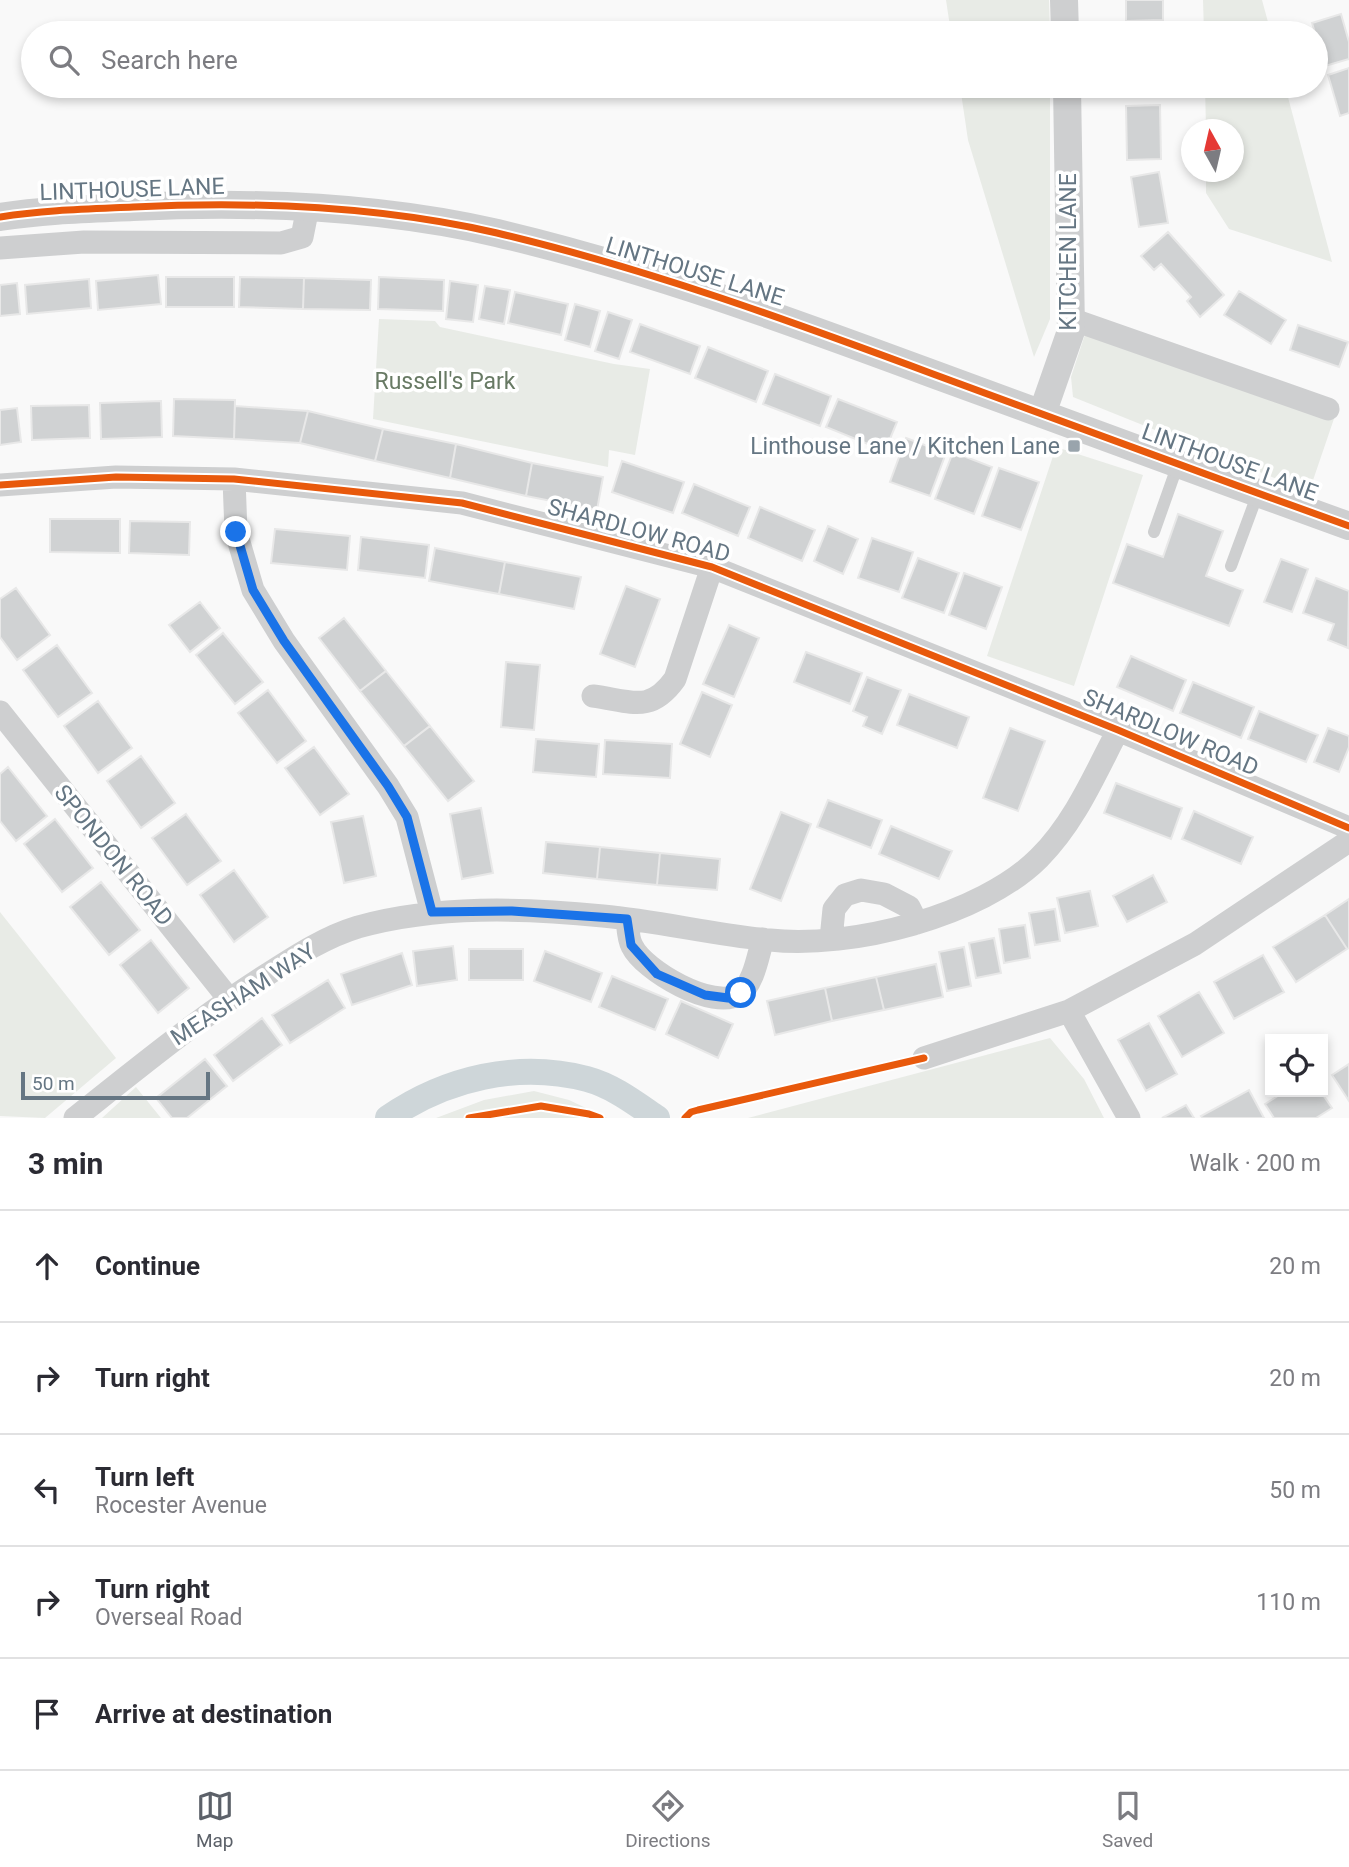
<!DOCTYPE html>
<html lang="en">
<head>
<meta charset="utf-8">
<style>
	:root { --surface:#fff; --page:#f2f2f3; --text:#2b2b33; --muted:#7c7c81; --line:#e1e1e2; --accent:#5c6169 }
	body { margin:0; font-family:Roboto,sans-serif; background:var(--page); color:var(--text) }
	.controls { position:absolute; right:21px; bottom:21px; display:grid; overflow:hidden; border-radius:0px; box-shadow:0 4px 10px #0003 }
	.controls button { width:63px; height:63px; display:grid; place-items:center; padding:0; border:0; border-bottom:2px solid var(--line); background:var(--surface); color:var(--text); font:35px sans-serif }
	.compass { position:absolute; left:1181px; top:119px; width:63px; height:63px; border-radius:50%; background:var(--surface); box-shadow:0 4px 10px #0003; rotate:352deg }
	.scale { position:absolute; left:21px; bottom:18px; width:189px; box-sizing:border-box; padding-left:7px; border:4px solid #657683; border-top:0; font-size:19px; line-height:24px; white-space:nowrap; color:#657683; -webkit-text-stroke:5px #fff; paint-order:stroke }
	.stop { position:absolute; width:21px; height:21px; margin:-16px; border:5px solid #1a73e8; border-radius:50%; background:#fff }
	.stop.end { background:#1a73e8; border-color:#fff; box-shadow:0 2px 7px #0008 }
	.list { margin:0; padding:0; list-style:none }
	h2 { display:flex; justify-content:space-between; align-items:center; height:91px; margin:0; padding:0 28px; font-size:30px }
	h2 small { font-size:23px; font-weight:400; color:var(--muted) }
	.list li { display:grid; grid-template-columns:46px 1fr auto; gap:21px; align-items:center; box-sizing:border-box; height:112px; padding:0 28px; border-top:2px solid var(--line) }
	.list b { display:block; font-size:26px; white-space:nowrap }
	.list p { margin:0; font-size:23px; white-space:nowrap; color:var(--muted) }
	.list em { font-size:23px; font-style:normal; color:var(--muted) }
	.icon { flex:none; width:38px; height:38px; fill:none; stroke:currentColor; stroke-width:2; stroke-linecap:round; stroke-linejoin:round }
	.map { position:relative; flex:none; width:1349px; height:1118px; overflow:hidden }
	.search { position:absolute; background:var(--surface); box-shadow:0 4px 10px #0003; left:21px; right:21px; top:21px; height:77px; display:flex; align-items:center; gap:18px; box-sizing:border-box; padding:0 24px; border-radius:38px; color:var(--muted); font-size:26px }
	.sheet { height:651px; background:var(--surface) }
	nav { display:flex; justify-content:space-around; align-items:center; box-sizing:border-box; height:98px; border-top:2px solid var(--line); background:var(--surface); font-size:19px; color:var(--muted) }
	nav a { display:grid; justify-items:center; gap:4px }
	nav .on { color:var(--accent) }
	.map>svg:first-child { display:block }
	.green { fill:#e8ebe6 }
	.lines { fill:none; stroke-linecap:round; stroke-linejoin:round }
	.canal { stroke:#ced6d9; stroke-width:26 }
	.building { fill:#d0d2d3; stroke:#e8e8e8; stroke-width:2 }
	.service { stroke:#cecfd0; stroke-width:12 }
	.minor { stroke:#cecfd0; stroke-width:23 }
	.tertiary { stroke:#cecfd0; stroke-width:28 }
	.cycleway-casing { stroke:#fff; stroke-width:11 }
	.cycleway { stroke:#e8590c; stroke-width:7 }
	.route { stroke:#1a73e8; stroke-width:9 }
	.poi-dot { fill:#99a4ac; stroke:#fff; stroke-width:2.5 }
	.labels { text-anchor:middle; stroke-width:7; stroke-linejoin:round; paint-order:stroke }
	.street-label { font-size:23px; fill:#657683; stroke:#fff }
	.park-label { font-size:23px; fill:#687a64; stroke:#fff }
	.poi-label { font-size:23px; fill:#657683; stroke:#fff; text-anchor:end }
</style>
</head>
<body>
<div class="map">
<svg width="1349" height="1118" viewBox="0 0 1349 1118">
	<rect width="100%" height="100%" fill="#f9f9f9"/>
	<!-- green -->
	<path class="green" d="M946 0H1049L1050 33H951Z
		M1203 0H1262L1271 33H1204Z
		M960 86H1050V319L1034 357 968 140Z
		M1205 86H1285L1332 262 1229 229 1206 193V172H1234V130L1206 129Z
		M1091 316 1339 404 1309 492 1073 397 1071 377Z
		M379 319 435 321 440 327 614 364 650 369 635 455 609 450 608 467 373 419Z
		M1056 447 1143 475 1074 686 987 656Z
		M0 912 116 1058 45 1118 0 1116Z
		M1050 1038 1084 1079 1104 1118H748Z
		M136 1087 161 1118H102Z
		M534 1091 569 1100 607 1118H436L484 1100Z"/>
	<g class="lines">
		<!-- canal -->
		<path class="canal" d="M388 1118C446 1078 518 1061 587 1079 613 1086 635 1103 657 1118"/>
	</g>
	<!-- building -->
	<path class="building" d="M1126 0H1163V20L1126 21Z
		M1341 14 1349 42V59L1325 66 1312 23Z
		M1349 68V113L1340 116 1328 75Z
		M1127 86H1161V97H1127Z
		M1160 105 1161 159 1127 160 1126 106Z
		M1159 172 1168 223 1139 227 1131 177Z
		M1168 232 1224 295 1200 317 1187 301 1191 297 1161 264 1154 270 1141 256Z
		M158 275 161 304 98 310 96 281Z
		M166 277H234V307H166Z
		M240 277 304 278 303 309 239 307Z
		M379 277 444 280 443 311 378 309Z
		M304 278 371 280 370 310 303 309Z
		M89 279 91 308 27 314 25 285Z
		M450 281 478 285 473 322 446 319Z
		M17 283 20 314 0 316V285Z
		M485 286 510 290 504 324 479 319Z
		M1239 291 1286 320 1271 344 1224 315Z
		M515 292 568 304 561 335 508 323Z
		M575 304 600 311 590 347 565 340Z
		M608 312 632 320 619 359 595 351Z
		M640 324 700 346 690 374 630 352Z
		M1298 325 1348 342 1339 367 1290 350Z
		M708 347 768 371 756 402 695 378Z
		M775 374 831 396 820 426 763 404Z
		M174 399 235 400 234 439 173 436Z
		M838 399 897 422 885 451 826 427Z
		M161 401 162 437 101 439 100 403Z
		M89 405 90 438 32 440 31 406Z
		M235 406 308 411 300 443 234 439Z
		M17 408 21 442 0 445V410Z
		M308 411 383 429 375 461 300 443Z
		M383 429 456 444 450 478 375 461Z
		M906 438 946 453 930 496 890 482Z
		M456 444 532 463 526 496 450 478Z
		M953 452 992 467 974 514 935 499Z
		M622 461 684 482 673 513 612 492Z
		M532 463 603 477 597 510 526 496Z
		M999 468 1039 482 1021 530 982 516Z
		M694 484 750 507 738 536 682 513Z
		M760 507 815 530 802 561 748 538Z
		M1178 514 1223 531 1206 576 1243 590 1229 626 1113 583 1127 544 1163 557Z
		M50 519H120V553L50 552Z
		M130 521 190 522 189 555 129 553Z
		M828 526 858 539 843 574 814 561Z
		M275 529 350 536 347 570 271 563Z
		M361 537 429 545 425 578 358 570Z
		M872 538 913 552 899 592 858 578Z
		M435 548 505 562 499 594 429 581Z
		M918 558 959 573 944 613 902 598Z
		M1281 559 1308 569 1292 612 1264 602Z
		M505 562 581 577 574 609 499 594Z
		M964 573 1002 587 986 629 949 615Z
		M1316 578 1349 591 1348 648 1328 640 1334 624 1303 613Z
		M626 586 660 599 635 667 600 654Z
		M16 588 50 635 17 660 0 637V599Z
		M200 602 220 628 190 652 169 625Z
		M344 618 386 671 360 691 319 638Z
		M729 625 759 638 734 697 703 684Z
		M223 633 263 682 235 704 196 655Z
		M57 645 92 693 58 717 23 670Z
		M806 652 862 673 850 704 794 682Z
		M1131 656 1186 680 1173 711 1117 687Z
		M506 662 540 665 534 730 501 727Z
		M386 671 430 726 404 746 360 691Z
		M867 677 901 690 882 734 863 726 867 717 853 711Z
		M1193 682 1254 707 1241 738 1180 713Z
		M268 690 306 741 277 763 238 713Z
		M702 692 732 705 710 757 680 744Z
		M909 694 969 717 957 748 897 725Z
		M98 701 132 748 98 773 64 726Z
		M1259 711 1318 735 1306 762 1248 739Z
		M430 726 474 781 448 801 404 746Z
		M1010 728 1045 741 1018 811 983 798Z
		M1328 728 1349 736V747L1339 772 1314 762Z
		M536 739 599 744 596 777 533 772Z
		M605 740 672 744 670 778 603 774Z
		M314 747 349 794 320 815 285 768Z
		M141 756 175 803 141 828 107 781Z
		M8 767 47 816 16 841 0 821V774Z
		M1116 783 1182 808 1171 839 1104 813Z
		M828 800 882 820 871 848 817 827Z
		M481 808 493 873 462 879 450 814Z
		M1194 811 1253 837 1241 864 1182 839Z
		M781 812 811 824 781 901 750 889Z
		M186 814 221 861 187 885 152 838Z
		M363 816 376 876 344 883 331 822Z
		M55 819 93 868 62 892 24 844Z
		M891 826 952 851 939 879 879 854Z
		M546 842 600 847 597 879 543 873Z
		M600 847 660 853 657 885 597 879Z
		M660 853 720 859 717 890 657 885Z
		M234 870 268 917 234 942 200 895Z
		M1153 875 1167 902 1127 922 1113 896Z
		M101 882 140 930 109 955 70 907Z
		M1090 891 1098 926 1065 933 1057 898Z
		M1349 899V948L1347 949 1325 915Z
		M1055 909 1060 941 1035 945 1029 913Z
		M1325 915 1347 949 1296 982 1273 947Z
		M1025 925 1030 958 1004 963 999 929Z
		M994 938 1001 973 976 978 969 943Z
		M151 940 189 988 158 1013 120 965Z
		M453 946 457 980 417 986 413 951Z
		M964 947 971 986 947 991 939 952Z
		M469 949H523V980H469Z
		M545 951 602 973 591 1002 534 981Z
		M402 953 412 985 352 1005 341 974Z
		M1263 955 1284 992 1234 1019 1214 982Z
		M936 964 943 997 884 1010 876 977Z
		M612 976 668 999 655 1030 599 1007Z
		M876 977 884 1010 832 1021 825 988Z
		M328 980 345 1008 290 1043 272 1015Z
		M825 988 832 1021 775 1035 767 1001Z
		M1199 992 1224 1033 1182 1057 1158 1016Z
		M681 1001 733 1024 718 1058 666 1034Z
		M262 1018 282 1045 233 1081 214 1055Z
		M1149 1023 1177 1074 1146 1091 1118 1040Z
		M205 1059 227 1086 187 1118H172L156 1098Z
		M1349 1064V1101L1332 1075Z
		M1249 1090 1264 1118H1203L1201 1116Z
		M1284 1092H1321L1332 1108 1316 1118H1274L1265 1104Z
		M1186 1105 1194 1118H1162Z"/>
	<g class="lines">
		<!-- service -->
		<path class="service" d="M1154 532 1178 464
			M1231 566 1258 493"/>
		<!-- minor -->
		<path class="minor" d="M0 248 84 242 281 243 302 237 308 207
			M1071 319 1328 409
			M234 479 236 532 253 590 284 641 388 786 407 817 432 913
			M0 485 116 477 234 479 462 503 712 567 1118 730 1349 828
			M593 696C631 701 650 714 675 679L712 567
			M0 712 229 999
			M627 919C628 927 628 939 632 946 644 971 714 1011 739 994 754 984 758 955 763 939
			M831 939 834 909 845 895 861 890 884 894 909 907 917 923
			M1069 1011 1129 1118
			M924 1058 1069 1011 1195 944 1349 841
			M75 1118C138 1068 200 1017 268 974 296 956 325 937 358 927 437 905 523 908 603 916 659 921 714 935 770 940 851 949 981 916 1039 858 1075 822 1095 774 1118 730"/>
		<!-- tertiary -->
		<path class="tertiary" d="M1064 0 1065 33
			M0 217C44 210 88 209 133 207 254 201 379 206 497 233 646 268 790 321 933 374 1071 425 1210 476 1349 526
			M1042 414 1071 331 1067 86"/>
		<!-- cycleway casing -->
		<g class="cycleway-casing">
			<path id="cycleway" d="M0 217C44 210 88 209 133 207 254 201 379 206 497 233 646 268 790 321 933 374 1071 425 1210 476 1349 526
				M0 485 116 477 234 479 462 503 712 567 1118 730 1349 828
				M469 1118 541 1106 589 1114 600 1118
				M685 1118 691 1112 698 1110 924 1058"/>
		</g>
		<!-- cycleway -->
		<use href="#cycleway" class="cycleway"/>
	</g>
	<g class="lines">
		<!-- route -->
		<path class="route" d="M236 532 253 590 284 641 388 786 407 817 432 912 512 911 627 919 631 945 657 974 705 995 728 998 741 993"/>
	</g>
	<!-- markers -->
	<rect class="poi-dot" x="1067" y="439" width="14" height="14" rx="3.5"/>
	<g class="labels">
		<!-- street labels -->
		<g class="street-label">
			<text transform="translate(132 189) rotate(-2)" y="8">LINTHOUSE LANE</text>
			<text transform="translate(1068 252) rotate(-90)" y="8">KITCHEN LANE</text>
			<text transform="translate(695 271) rotate(17)" y="8">LINTHOUSE LANE</text>
			<text transform="translate(1230 462) rotate(20)" y="8">LINTHOUSE LANE</text>
			<text transform="translate(639 530) rotate(15)" y="8">SHARDLOW ROAD</text>
			<text transform="translate(1171 732) rotate(23)" y="8">SHARDLOW ROAD</text>
			<text transform="translate(114 855) rotate(51)" y="8">SPONDON ROAD</text>
			<text transform="translate(243 994) rotate(-33)" y="8">MEASHAM WAY</text>
		</g>
		<!-- park labels -->
		<g class="park-label">
			<text x="445" y="389">Russell's Park</text>
		</g>
		<!-- poi labels -->
		<g class="poi-label">
			<text x="1060" y="454">Linthouse Lane / Kitchen Lane</text>
		</g>
	</g>
</svg>
<div class="controls">
<button><svg class="icon" aria-label="locate" viewBox="0 0 24 24"><circle cx="12" cy="12" r="6"/><path d="M12 2v4M12 18v4M2 12h4M18 12h4"/></svg></button>
</div>
<svg class="compass" viewBox="-18 -18 36 36"><path d="M0-13l5 13h-10z" fill="#e53935"/><path d="M0 13l5-13h-10z" fill="#7c7c81"/></svg>
<div class="scale">50 m</div>
<div class="stop" style="left:741px;top:993px"></div>
<div class="stop end" style="left:236px;top:532px"></div>
<div class="search"><svg class="icon" aria-label="search" viewBox="0 0 24 24"><circle cx="10" cy="10" r="6"/><path d="M15 15l6 6"/></svg>Search here</div>
</div>
<section class="sheet">
<h2>3 min<small>Walk · 200 m</small></h2>
<ul class="list">
<li><svg class="icon" aria-label="ahead" viewBox="0 0 24 24"><path d="M12 20V5M6 11l6-6 6 6"/></svg><div><b>Continue</b></div><em>20 m</em></li>
<li><svg class="icon" aria-label="right" viewBox="0 0 24 24"><path d="M7 20v-9h11M14 6l5 5-5 5"/></svg><div><b>Turn right</b></div><em>20 m</em></li>
<li><svg class="icon" aria-label="left" viewBox="0 0 24 24"><path d="M17 20v-9H6M10 6l-5 5 5 5"/></svg><div><b>Turn left</b><p>Rocester Avenue</p></div><em>50 m</em></li>
<li><svg class="icon" aria-label="right" viewBox="0 0 24 24"><path d="M7 20v-9h11M14 6l5 5-5 5"/></svg><div><b>Turn right</b><p>Overseal Road</p></div><em>110 m</em></li>
<li><svg class="icon" aria-label="arrive" viewBox="0 0 24 24"><path d="M6 21V4h12l-3 4 3 4H6"/></svg><div><b>Arrive at destination</b></div></li>
</ul>
</section>
<nav>
<a class="on"><svg class="icon" aria-label="map" viewBox="0 0 24 24"><path d="M3 6l6-2 6 2 6-2v14l-6 2-6-2-6 2zM9 4v14M15 6v14"/></svg>Map</a>
<a><svg class="icon" aria-label="directions" viewBox="0 0 24 24"><path d="M12 3l9 9-9 9-9-9zM9 14v-3h6M13 9l2 2-2 2"/></svg>Directions</a>
<a><svg class="icon" aria-label="saved" viewBox="0 0 24 24"><path d="M7 4h10v16l-5-4-5 4z"/></svg>Saved</a>
</nav>
</body>
</html>
